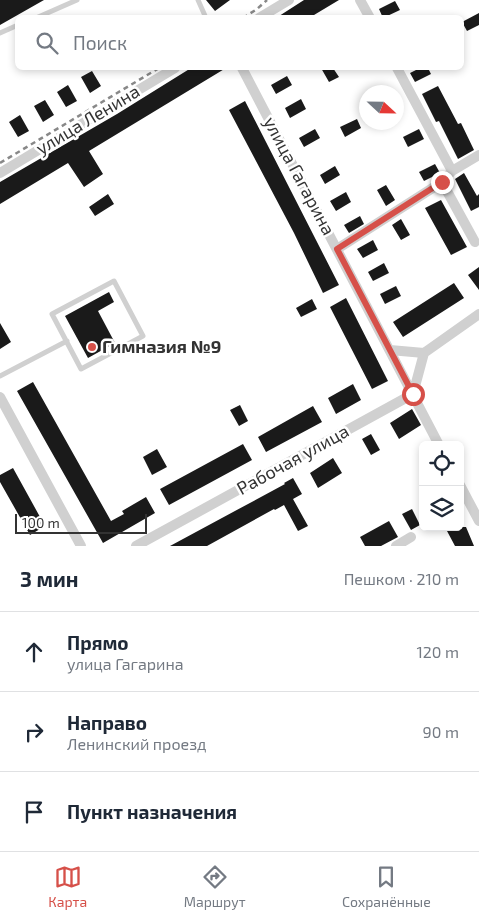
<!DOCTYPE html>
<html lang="ru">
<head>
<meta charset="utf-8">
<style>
	:root { --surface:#fff; --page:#f6f6f7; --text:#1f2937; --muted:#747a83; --line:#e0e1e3; --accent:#d65049 }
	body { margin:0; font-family:"Exo 2",sans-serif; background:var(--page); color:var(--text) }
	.controls { position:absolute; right:15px; bottom:15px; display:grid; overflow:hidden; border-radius:8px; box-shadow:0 2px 8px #0003 }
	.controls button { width:45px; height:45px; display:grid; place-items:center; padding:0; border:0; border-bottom:1px solid var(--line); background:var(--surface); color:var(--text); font:25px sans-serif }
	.compass { position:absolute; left:359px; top:85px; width:45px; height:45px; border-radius:50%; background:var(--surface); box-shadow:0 2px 8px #0003; rotate:112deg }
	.scale { position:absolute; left:15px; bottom:12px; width:132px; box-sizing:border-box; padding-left:5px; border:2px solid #333; border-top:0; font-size:14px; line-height:18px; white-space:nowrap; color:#333; -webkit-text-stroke:4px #fff; paint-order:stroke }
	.stop { position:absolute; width:15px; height:15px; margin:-11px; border:4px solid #d65049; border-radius:50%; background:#fff }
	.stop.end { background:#d65049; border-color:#fff; box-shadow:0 1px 5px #0008 }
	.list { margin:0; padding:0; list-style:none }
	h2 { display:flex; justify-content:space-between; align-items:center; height:65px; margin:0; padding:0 20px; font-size:21px }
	h2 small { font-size:16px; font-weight:400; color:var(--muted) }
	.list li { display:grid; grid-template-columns:32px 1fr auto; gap:15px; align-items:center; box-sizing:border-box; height:80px; padding:0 20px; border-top:1px solid var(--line) }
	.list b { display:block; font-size:19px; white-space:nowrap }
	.list p { margin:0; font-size:16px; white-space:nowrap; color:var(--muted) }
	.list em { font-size:16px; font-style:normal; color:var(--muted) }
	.icon { flex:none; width:28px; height:28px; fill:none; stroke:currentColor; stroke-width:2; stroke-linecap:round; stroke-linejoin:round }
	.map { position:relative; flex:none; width:479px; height:546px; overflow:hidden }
	.search { position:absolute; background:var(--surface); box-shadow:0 2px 8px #0003; left:15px; right:15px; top:15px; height:55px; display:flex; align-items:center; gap:12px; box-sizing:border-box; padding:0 18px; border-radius:8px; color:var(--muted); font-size:19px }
	.sheet { height:305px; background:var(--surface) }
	nav { display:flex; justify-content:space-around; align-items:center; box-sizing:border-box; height:70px; border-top:1px solid var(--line); background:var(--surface); font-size:14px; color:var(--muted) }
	nav a { display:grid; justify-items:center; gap:2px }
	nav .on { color:var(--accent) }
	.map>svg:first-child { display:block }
	.building { fill:#1a1a1a }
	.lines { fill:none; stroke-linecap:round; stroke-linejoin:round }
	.lane { stroke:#d0d0d0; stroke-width:5 }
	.street { stroke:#d0d0d0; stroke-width:10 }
	.rail { stroke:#888; stroke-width:2.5; stroke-dasharray:5 4; stroke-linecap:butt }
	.route { stroke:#d65049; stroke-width:6 }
	.poi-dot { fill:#d65049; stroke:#fff; stroke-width:2 }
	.labels { text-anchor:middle; stroke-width:5; stroke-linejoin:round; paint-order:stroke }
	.street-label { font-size:18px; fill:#333; stroke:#fff }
	.poi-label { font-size:18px; font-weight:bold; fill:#333; stroke:#fff; text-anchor:start }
</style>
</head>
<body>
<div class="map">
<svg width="479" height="546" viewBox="0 0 479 546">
	<rect width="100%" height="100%" fill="#fff"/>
	<!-- building -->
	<path class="building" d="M0 0H44L0 25Z
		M206 0H230L215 11Z
		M304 0H339L309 18H276Z
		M395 1 400 10 383 18 379 9Z
		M479 13V25L467 31 462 22Z
		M191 68H226L89 151 103 174 84 187 68 163 0 204V182L117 114Z
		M321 68H333L339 77 329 82Z
		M420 68H428L431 74 415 82 410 73Z
		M92 71 101 86 90 93 81 77Z
		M287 76 292 85 276 94 271 85Z
		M68 85 77 101 66 107 57 92Z
		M438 86 458 124 461 123 474 150 458 159 439 121 436 122 422 94Z
		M301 99 306 109 290 118 285 108Z
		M45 100 54 115 43 122 34 106Z
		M245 101 339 285 323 293 294 233 229 110Z
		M20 115 29 131 18 137 9 122Z
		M357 119 361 128 345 137 340 127Z
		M315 129 320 138 304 147 299 138Z
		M419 129 424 139 408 147 403 137Z
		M435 164 440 173 424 181 419 172Z
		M335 166 340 175 325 184 320 175Z
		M464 173 477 196 479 194V207L471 211 455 179Z
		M386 185 395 200 386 206 377 190Z
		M346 192 351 202 336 211 330 201Z
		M108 194 114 204 95 216 89 207Z
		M441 200 467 247 451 255 425 208Z
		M360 216 364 224 349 233 344 225Z
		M401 219 410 235 401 240 392 225Z
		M373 240 378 250 363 258 357 249Z
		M384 263 389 273 373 281 368 272Z
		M479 267V290L468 275Z
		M454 283 464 298 403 337 393 322Z
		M396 286 401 296 385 304 380 294Z
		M109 292 114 302 98 311 115 343 88 358 65 316Z
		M346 298 388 381 372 389 330 307Z
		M312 299 317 309 301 317 296 308Z
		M0 323 11 342 0 349Z
		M33 382 111 521 124 514 122 511 146 497 155 513 103 543 17 391Z
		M353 384 361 400 336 414 328 398Z
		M240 405 248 421 239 426 230 410Z
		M313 406 322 422 266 452 258 437Z
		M412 409 421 425 399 439 390 423Z
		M371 434 380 450 371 455 362 439Z
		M243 444 252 460 169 505 160 489Z
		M157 449 167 467 152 475 143 457Z
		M333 458 342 473 318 488 310 473Z
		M13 468 45 526 30 535 0 482V475Z
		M293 478 302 494 293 499 308 526 298 531 284 505 275 510 274 509 207 546H170L285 484 284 483Z
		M412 509 420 525 411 530 402 514Z
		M389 521 398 537 381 546H365L360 537Z
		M454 527H466L474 546H455L447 531Z"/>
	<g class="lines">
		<!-- lane -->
		<path class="lane" d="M198 0 206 18
			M36 18 77 0
			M0 33 18 25
			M114 281 143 336 81 369 52 314Z
			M0 376 67 341"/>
		<!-- street -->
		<path class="street" d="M360 0 370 18
			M259 18 289 0
			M242 68 439 445
			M397 68 452 171
			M0 173 175 68
			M442 182 475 242
			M337 249 442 182 452 171 479 155
			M390 350 424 353
			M0 397 81 546
			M460 485 479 521
			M136 546 413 394 424 353 479 314
			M396 546 411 537"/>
		<!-- rail -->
		<path class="rail" d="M243 18 257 9 267 0
			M0 163 159 68"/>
	</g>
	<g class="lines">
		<!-- route -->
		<path class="route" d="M413 394 337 249 442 182"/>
	</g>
	<!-- markers -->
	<circle class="poi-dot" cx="92" cy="347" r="5"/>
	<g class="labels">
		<!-- street labels -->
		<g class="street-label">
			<text transform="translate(88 120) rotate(-31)" y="6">улица Ленина</text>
			<text transform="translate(299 176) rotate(62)" y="6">улица Гагарина</text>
			<text transform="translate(293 460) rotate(-29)" y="6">Рабочая улица</text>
		</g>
		<!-- poi labels -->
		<g class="poi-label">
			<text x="102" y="353">Гимназия №9</text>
		</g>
	</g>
</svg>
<div class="controls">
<button><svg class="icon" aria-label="locate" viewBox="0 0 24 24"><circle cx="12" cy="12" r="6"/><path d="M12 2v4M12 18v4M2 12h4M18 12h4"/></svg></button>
<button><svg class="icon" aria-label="layers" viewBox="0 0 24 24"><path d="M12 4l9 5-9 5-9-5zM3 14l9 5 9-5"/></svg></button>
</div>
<svg class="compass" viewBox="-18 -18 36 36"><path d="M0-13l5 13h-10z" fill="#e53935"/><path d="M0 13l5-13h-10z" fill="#747a83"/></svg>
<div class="scale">100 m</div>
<div class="stop" style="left:413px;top:394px"></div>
<div class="stop end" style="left:442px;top:182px"></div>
<div class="search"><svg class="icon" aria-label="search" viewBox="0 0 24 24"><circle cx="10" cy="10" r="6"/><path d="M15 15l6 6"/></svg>Поиск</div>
</div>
<section class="sheet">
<h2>3 мин<small>Пешком · 210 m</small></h2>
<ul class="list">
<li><svg class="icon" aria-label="ahead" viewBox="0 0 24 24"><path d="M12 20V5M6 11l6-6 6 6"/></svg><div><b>Прямо</b><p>улица Гагарина</p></div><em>120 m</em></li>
<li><svg class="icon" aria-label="right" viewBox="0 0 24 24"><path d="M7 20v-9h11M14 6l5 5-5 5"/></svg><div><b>Направо</b><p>Ленинский проезд</p></div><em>90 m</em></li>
<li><svg class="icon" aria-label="arrive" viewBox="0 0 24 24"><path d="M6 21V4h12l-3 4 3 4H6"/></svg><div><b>Пункт назначения</b></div></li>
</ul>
</section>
<nav>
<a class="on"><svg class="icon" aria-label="map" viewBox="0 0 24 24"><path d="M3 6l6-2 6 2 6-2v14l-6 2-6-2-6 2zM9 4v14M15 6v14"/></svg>Карта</a>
<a><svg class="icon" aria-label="directions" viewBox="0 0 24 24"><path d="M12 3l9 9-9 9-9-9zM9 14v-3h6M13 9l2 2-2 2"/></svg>Маршрут</a>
<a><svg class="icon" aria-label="saved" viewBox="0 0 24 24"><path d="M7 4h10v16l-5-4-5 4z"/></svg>Сохранённые</a>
</nav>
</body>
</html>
